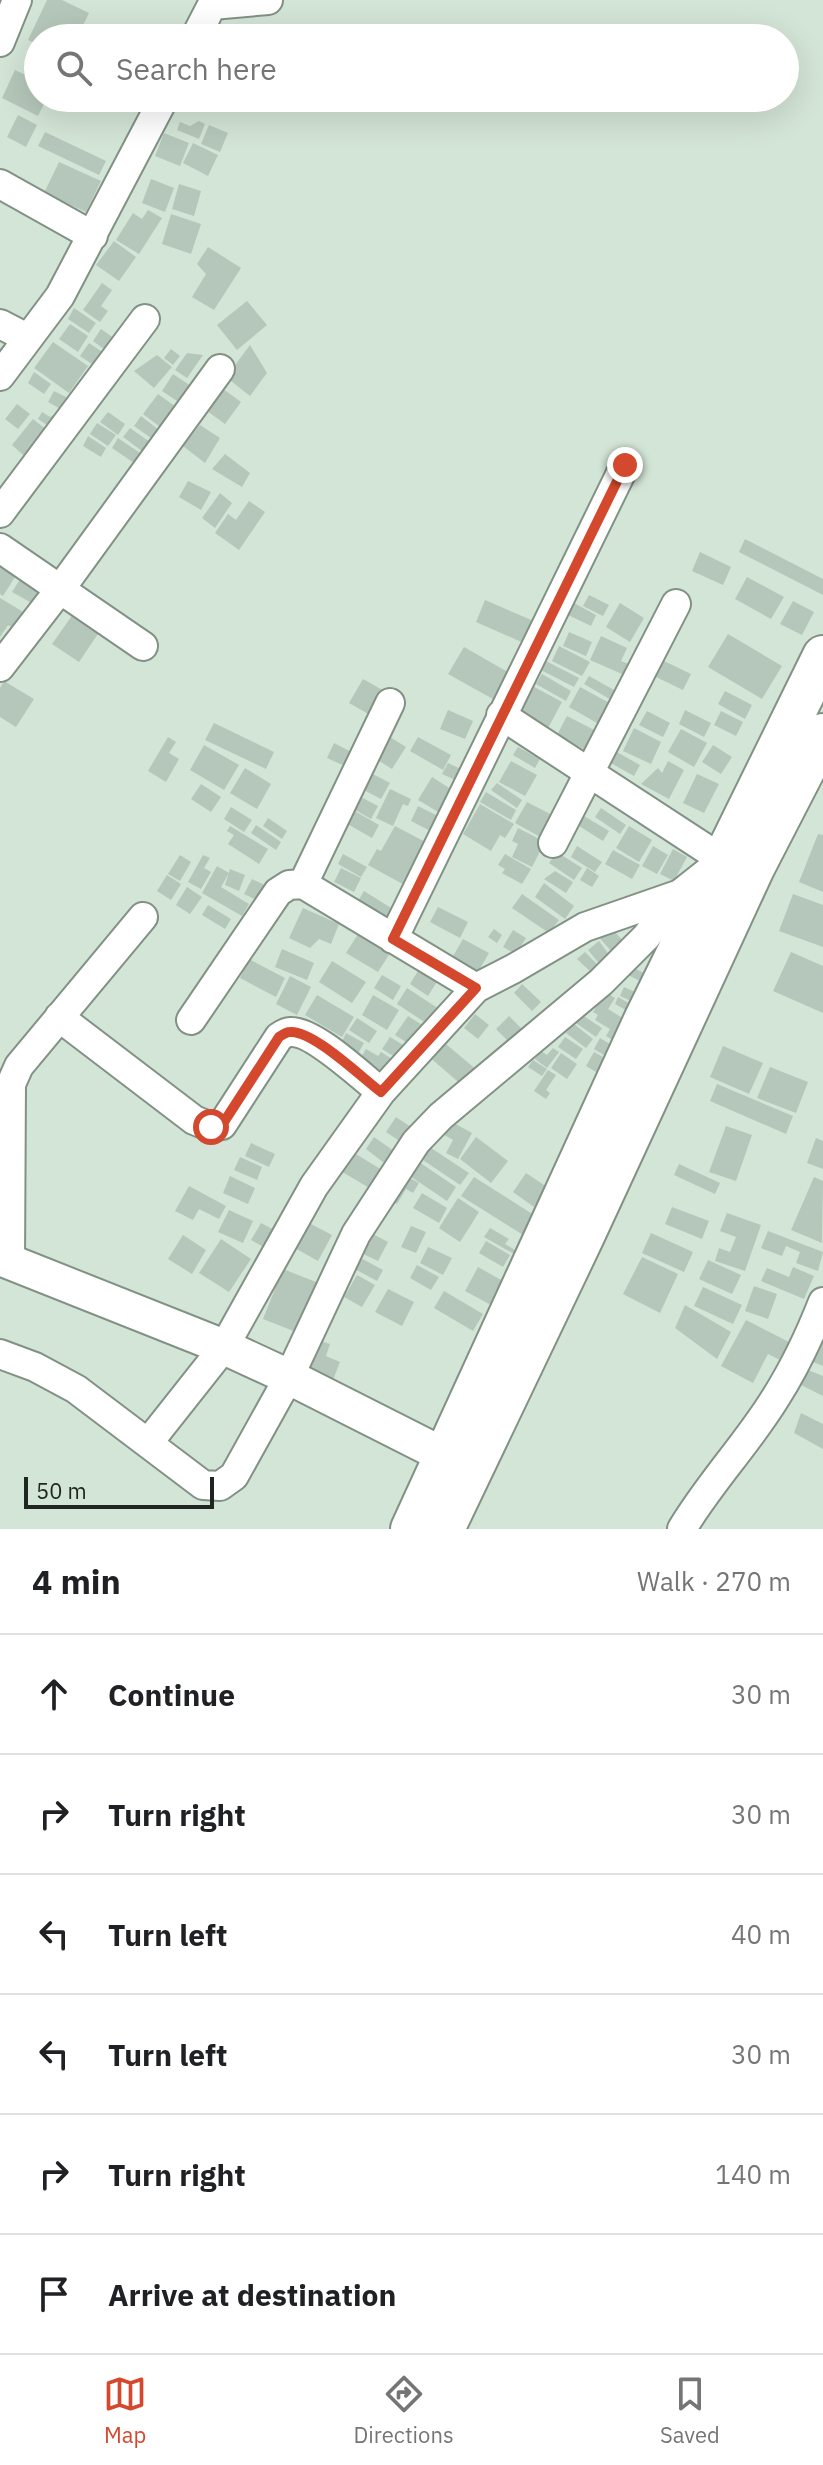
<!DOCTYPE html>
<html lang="en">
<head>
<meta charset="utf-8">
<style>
	:root { --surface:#fff; --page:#f2f2f2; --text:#202124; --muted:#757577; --line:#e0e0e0; --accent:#d4482d }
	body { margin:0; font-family:"IBM Plex Sans",sans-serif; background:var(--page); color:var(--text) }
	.scale { position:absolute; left:24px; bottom:20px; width:190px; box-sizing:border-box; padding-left:8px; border:4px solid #1f2521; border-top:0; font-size:22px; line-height:28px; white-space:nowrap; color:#1f2521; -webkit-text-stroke:6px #d3e5d7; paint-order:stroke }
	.stop { position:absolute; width:24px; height:24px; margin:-18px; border:6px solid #d4482d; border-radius:50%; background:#fff }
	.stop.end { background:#d4482d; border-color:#fff; box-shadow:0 2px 8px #0008 }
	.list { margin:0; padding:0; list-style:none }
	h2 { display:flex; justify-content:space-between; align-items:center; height:104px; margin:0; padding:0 32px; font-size:34px }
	h2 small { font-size:26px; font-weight:400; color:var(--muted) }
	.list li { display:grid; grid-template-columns:52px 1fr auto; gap:24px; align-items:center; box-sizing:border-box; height:120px; padding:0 32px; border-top:2px solid var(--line) }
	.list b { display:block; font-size:30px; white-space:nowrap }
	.list em { font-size:26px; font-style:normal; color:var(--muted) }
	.icon { flex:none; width:44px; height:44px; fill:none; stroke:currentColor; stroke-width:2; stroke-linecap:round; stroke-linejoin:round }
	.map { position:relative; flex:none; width:823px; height:1529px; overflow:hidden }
	.search { position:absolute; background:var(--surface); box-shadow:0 8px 32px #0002; left:24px; right:24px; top:24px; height:88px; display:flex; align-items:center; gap:20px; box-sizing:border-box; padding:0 28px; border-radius:44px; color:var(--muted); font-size:30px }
	.sheet { height:824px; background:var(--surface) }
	nav { display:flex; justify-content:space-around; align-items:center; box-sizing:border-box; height:112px; border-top:2px solid var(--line); background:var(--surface); font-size:22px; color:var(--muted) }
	nav a { display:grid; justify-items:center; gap:4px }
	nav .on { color:var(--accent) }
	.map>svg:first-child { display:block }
	.building { fill:#b5c7ba }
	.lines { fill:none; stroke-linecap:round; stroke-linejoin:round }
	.minor-casing { stroke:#819285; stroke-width:32 }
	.tertiary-casing { stroke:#819285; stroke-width:38 }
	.secondary-casing { stroke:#819285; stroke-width:44 }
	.minor { stroke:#fff; stroke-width:28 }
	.tertiary { stroke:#fff; stroke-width:34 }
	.secondary { stroke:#fff; stroke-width:40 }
	.route { stroke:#d4482d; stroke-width:10 }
</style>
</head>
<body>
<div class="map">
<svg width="823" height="1529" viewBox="0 0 823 1529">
	<rect width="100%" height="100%" fill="#d3e5d7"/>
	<!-- building -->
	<path class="building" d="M47 0H62L89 13 77 38H38V45L28 40Z
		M15 70 38 81V98H47L38 116 2 98Z
		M18 115 37 125 26 147 7 137Z
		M199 121 205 124 199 139 177 130 180 122 190 126Z
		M209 125 228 133 220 152 201 144Z
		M45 132 106 161 99 175 38 146Z
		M164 133 189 143 180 166 155 156Z
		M193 143 218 155 208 176 183 163Z
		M59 162 101 181 86 212 44 193Z
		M151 179 174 188 165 212 142 203Z
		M179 184 201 191 194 216 172 209Z
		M148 210 162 218 139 254 116 240 133 213 142 219Z
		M171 214 201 224 191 254 162 244Z
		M114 241 136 257 119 281 96 265Z
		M208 247 241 268 214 310 192 297 206 274 197 264Z
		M102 283 112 290 101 306 108 311 100 322 83 310Z
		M247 301 267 325 237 350 217 325Z
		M74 308 96 323 89 333 68 319Z
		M70 324 88 336 78 352 59 339Z
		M101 329 118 341 109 353 93 341Z
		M53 342 88 366 69 393 34 368Z
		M89 343 104 353 95 366 80 356Z
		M250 345 267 373 250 396 226 377Z
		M171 349 180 356 173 365 164 358Z
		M187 353 203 355 187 378 175 370Z
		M157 355 172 367 154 388 134 371Z
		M34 372 51 384 44 394 28 383Z
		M173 374 194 388 183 405 162 391Z
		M219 386 241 402 225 424 203 408Z
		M54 391 72 400 66 412 48 402Z
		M158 394 183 412 168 433 143 414Z
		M17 404 30 414 18 429 5 419Z
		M42 412 50 417 58 412 65 417 56 431 38 419Z
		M108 412 125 424 118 435 100 422Z
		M141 416 168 437 161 445 134 426Z
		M33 419 53 435 31 462 12 445Z
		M97 423 116 435 108 446 90 434Z
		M200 425 220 438 205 463 183 446Z
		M130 428 157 447 150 457 123 437Z
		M88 436 106 448 101 457 83 446Z
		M118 438 146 457 140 467 112 448Z
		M225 454 250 473 242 487 212 469Z
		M188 481 211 492 201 510 179 497Z
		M220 493 232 503 215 528 202 518Z
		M249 501 265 512 239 550 215 533 228 514 236 520Z
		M745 539 823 579V595L739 552Z
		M700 552 731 567 723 585 692 571Z
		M0 556 20 569 3 596 0 594Z
		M24 573 49 587 37 606 12 592Z
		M747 577 784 597 771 619 735 599Z
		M589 595 609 605 603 616 583 606Z
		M0 598 30 616 19 632 8 625 0 637Z
		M485 600 536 622 526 644 476 622Z
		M793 601 814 612 802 635 780 624Z
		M574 603 596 615 591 626 568 615Z
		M620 603 644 618 630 642 606 627Z
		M78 607 104 625 79 662 52 644Z
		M569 632 592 642 586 656 563 646Z
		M728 634 782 666 762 699 708 667Z
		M601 636 627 648 621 661 636 667 631 678 590 660Z
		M559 646 590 662 582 676 552 661Z
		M464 647 515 676 500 703 448 674Z
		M546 661 579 678 574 687 539 669Z
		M664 661 691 674 683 690 656 677Z
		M542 674 571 691 566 701 536 684Z
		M589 676 623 695 618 704 584 684Z
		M363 679 386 692 372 716 349 703Z
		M4 681 34 699 16 727 0 717V688Z
		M527 683 562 702 547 730 512 711Z
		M580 687 615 706 604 727 569 707Z
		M725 691 752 705 745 719 718 704Z
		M448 710 473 721 465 739 440 729Z
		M685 710 711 723 704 737 679 724Z
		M647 711 670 723 663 737 639 725Z
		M721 711 743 722 736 736 714 725Z
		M567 716 600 733 591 753 557 735Z
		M214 723 274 752 266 769 205 740Z
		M634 728 661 742 651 764 623 751Z
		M681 729 707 743 694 767 668 752Z
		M382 732 406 747 392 769 368 754Z
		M168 737 176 742 169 753 179 759 166 782 148 771Z
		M418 737 451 755 443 770 410 751Z
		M334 743 355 754 349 768 327 758Z
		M204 745 239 765 224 790 190 770Z
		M713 745 732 757 721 774 702 762Z
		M518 747 540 759 535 768 513 755Z
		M608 747 640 765 634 776 602 758Z
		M511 761 537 775 525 796 499 782Z
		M668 761 684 770 669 799 641 784 658 768 662 773Z
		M448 763 465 771 460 782 442 774Z
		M245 768 271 784 257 809 230 793Z
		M369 772 390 783 381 799 360 788Z
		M697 774 719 784 704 813 683 803Z
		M432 777 454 791 440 813 418 800Z
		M497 783 522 800 517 808 491 790Z
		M201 784 221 797 211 812 191 799Z
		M390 789 411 799 408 806 403 804 393 826 376 818Z
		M486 792 516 810 511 820 480 802Z
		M357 795 378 806 371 819 350 807Z
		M527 802 556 817 544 839 515 823Z
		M480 804 514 824 505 838 500 835 491 851 463 834Z
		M418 806 444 819 436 834 411 821Z
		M231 807 252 820 244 832 224 819Z
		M601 808 626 825 620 834 595 817Z
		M351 809 379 825 372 838 344 822Z
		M584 816 609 831 603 841 579 826Z
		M268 818 287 831 282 839 263 826Z
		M256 825 281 842 276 850 251 833Z
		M230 826 268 849 259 864 228 844 234 835 227 831Z
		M395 826 431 845 408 887 368 865 377 849 381 851Z
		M629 826 652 840 639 862 616 848Z
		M518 828 545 842 532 867 512 857 518 844 512 841Z
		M818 834 823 835V892L799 882Z
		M577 846 602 862 595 872 571 857Z
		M653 846 668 855 657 874 642 866Z
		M673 849 687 857 674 881 660 874Z
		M613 850 640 865 632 879 605 864Z
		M557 852 582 868 574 880 549 863Z
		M343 854 367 867 361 877 338 864Z
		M505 854 531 869 522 884 502 873 505 869 498 865Z
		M180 855 191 862 180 881 168 874Z
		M203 855 210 858 204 868 211 872 201 889 188 882Z
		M217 866 229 873 221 887 249 904 242 916 202 893Z
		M341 868 361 878 354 892 334 882Z
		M587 868 599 876 592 887 580 880Z
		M230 869 245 875 239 891 225 885Z
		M555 871 573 882 566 893 544 879Z
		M167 875 181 884 171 900 157 891Z
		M252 879 269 887 261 902 244 894Z
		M544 883 574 906 565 919 535 897Z
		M187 887 202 897 190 914 176 905Z
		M364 891 396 911 386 928 354 908Z
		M522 894 559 920 549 933 512 908Z
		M793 894 823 905V947L779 931Z
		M208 905 231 919 225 929 202 915Z
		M438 907 468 922 460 938 430 922Z
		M303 908 339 924 331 944 319 939 310 948 289 938Z
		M610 926 629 948 617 958 598 936Z
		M494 929 502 935 497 943 488 937Z
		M513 930 526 938 516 954 503 947Z
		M360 931 392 950 378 972 346 953Z
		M463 939 489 953 478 972 452 958Z
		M599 941 613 960 603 968 588 950Z
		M282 949 314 963 307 980 275 967Z
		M585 952 600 967 593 974 577 959Z
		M791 952 823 966V1013L773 991Z
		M249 959 285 978 276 997 240 978Z
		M332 961 366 982 352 1003 319 982Z
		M421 966 440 977 428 996 410 984Z
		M632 967 646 974 642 982 628 975Z
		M382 975 401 986 393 1000 374 988Z
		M290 976 311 987 297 1015 276 1004Z
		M522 984 541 1002 532 1011 514 993Z
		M624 987 646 997 642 1006 620 996Z
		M407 988 439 1009 429 1025 397 1004Z
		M605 992 615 998 608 1009 639 1028 626 1049 606 1036 610 1029 595 1020 598 1015 593 1012Z
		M317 995 354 1017 342 1037 305 1015Z
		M373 995 399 1010 387 1030 362 1015Z
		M618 997 637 1008 633 1014 615 1004Z
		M579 1013 602 1028 596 1037 573 1021Z
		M475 1014 489 1025 478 1039 464 1028Z
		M408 1016 430 1030 417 1049 395 1035Z
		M509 1016 524 1031 511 1044 496 1029Z
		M357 1018 377 1031 369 1043 349 1030Z
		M574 1024 593 1039 586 1048 566 1033Z
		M346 1033 364 1043 356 1057 339 1047Z
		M390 1037 403 1045 395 1057 382 1049Z
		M565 1037 583 1049 576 1059 558 1047Z
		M600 1038 626 1054 620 1065 594 1049Z
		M440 1039 478 1071 464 1087 427 1055Z
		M723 1046 763 1063 749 1094 710 1077Z
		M553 1048 559 1052 547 1068 535 1059 541 1051 547 1055Z
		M366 1049 378 1056 381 1052 392 1059 383 1074 360 1059Z
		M594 1052 619 1066 611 1081 586 1066Z
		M561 1053 577 1064 567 1079 551 1068Z
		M533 1060 547 1069 542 1076 528 1067Z
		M770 1067 808 1082 796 1113 757 1098Z
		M548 1070 556 1075 546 1090 550 1093 546 1099 534 1091Z
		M717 1084 793 1116 786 1134 710 1101Z
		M396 1117 414 1129 404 1144 386 1132Z
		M450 1121 472 1133 458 1159 446 1153 453 1140 443 1134Z
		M726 1126 752 1135 736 1181 709 1172Z
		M374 1137 401 1156 392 1169 366 1149Z
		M476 1137 508 1161 491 1183 460 1159Z
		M816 1138 823 1141V1169L807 1163Z
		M251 1143 275 1154 269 1167 245 1156Z
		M428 1146 469 1173 460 1185 420 1158Z
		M351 1151 382 1170 371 1189 339 1170Z
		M240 1157 262 1167 257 1180 234 1170Z
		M413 1158 456 1187 447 1201 404 1172Z
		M679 1164 720 1183 715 1194 674 1175Z
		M401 1173 419 1183 413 1193 406 1189 397 1204 386 1198Z
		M526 1173 547 1187 534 1207 513 1192Z
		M230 1176 255 1188 248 1204 223 1193Z
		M474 1177 548 1224 536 1243 461 1196Z
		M814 1177 823 1181 822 1243 791 1230Z
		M189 1186 226 1206 219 1219 199 1209 193 1220 175 1211Z
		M422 1193 447 1208 439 1223 413 1208Z
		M458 1198 479 1212 460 1242 439 1228Z
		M672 1207 709 1221 702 1239 665 1224Z
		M229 1210 253 1221 243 1243 218 1232Z
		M727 1213 761 1225 745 1271 715 1261 719 1248 730 1252 736 1237 720 1231Z
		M307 1222 332 1235 318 1261 293 1247Z
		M261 1223 278 1232 269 1250 251 1240Z
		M411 1226 426 1232 416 1253 401 1247Z
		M490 1228 509 1239 505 1244 520 1253 523 1259 484 1237Z
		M768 1231 823 1252 818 1271 796 1263 800 1252 786 1246 782 1256 761 1248Z
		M371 1233 388 1242 378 1261 361 1253Z
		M651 1233 693 1252 684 1272 642 1253Z
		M183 1235 206 1250 192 1274 168 1259Z
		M221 1239 251 1259 229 1292 199 1273Z
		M486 1241 510 1255 503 1267 479 1253Z
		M428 1247 452 1258 443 1275 420 1263Z
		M359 1257 383 1270 377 1281 353 1268Z
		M642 1257 678 1274 660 1313 623 1294Z
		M708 1260 741 1275 732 1294 699 1279Z
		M417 1265 439 1277 431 1290 410 1278Z
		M478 1267 517 1289 504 1312 465 1291Z
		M793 1267 814 1276 804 1299 761 1281 767 1268 789 1277Z
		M283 1269 321 1284 301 1334 263 1319Z
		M357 1275 375 1285 362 1307 344 1297Z
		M754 1286 777 1294 768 1319 745 1311Z
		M703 1287 742 1305 733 1324 694 1306Z
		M388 1289 414 1302 402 1326 375 1312Z
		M444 1291 483 1314 473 1331 434 1308Z
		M685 1305 731 1332 717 1359 675 1328Z
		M746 1320 791 1343 782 1361 768 1354 753 1383 721 1366Z
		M823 1339V1366L813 1362Z
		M318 1340 330 1344 326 1356 340 1362 333 1380 307 1370Z
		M808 1370 823 1376V1396L801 1385Z
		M801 1413 823 1424V1449L794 1433Z"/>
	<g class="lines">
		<!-- minor casing -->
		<g class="minor-casing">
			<path id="minor" d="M195 38 212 5 268 0
				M0 42 17 0
				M0 184 93 236
				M0 324 27 338
				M0 376 60 296 164 98
				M0 513 145 319
				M0 548 143 646
				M0 667 61 588 220 369
				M553 843 676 604
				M303 884 390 703
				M393 939 625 465
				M59 1017 194 1120 211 1127 222 1125 279 1037C282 1035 286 1032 290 1032 313 1030 362 1077 381 1092
				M191 1020 278 892 289 885 303 884 476 988
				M10 1262 11 1084 19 1066 143 917
				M0 1354 35 1367 76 1389 203 1485 220 1486 234 1476 289 1377 356 1234 416 1142 441 1116 601 982 646 937 680 894
				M148 1443 224 1347 314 1186 381 1092 476 988 513 969 585 927 680 894 723 860 501 715
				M682 1529C710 1482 748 1443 776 1397 795 1367 810 1335 823 1302"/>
		</g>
		<!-- tertiary casing -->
		<g class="tertiary-casing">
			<path id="tertiary" d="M0 1258 224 1347 289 1377 467 1467"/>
		</g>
		<!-- secondary casing -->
		<g class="secondary-casing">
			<path id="secondary" d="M411 1529 645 1018 823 656
				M444 1529 584 1236 754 868 823 734"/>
		</g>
		<!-- minor -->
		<use href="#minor" class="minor"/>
		<!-- tertiary -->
		<use href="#tertiary" class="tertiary"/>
		<!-- secondary -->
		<use href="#secondary" class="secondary"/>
	</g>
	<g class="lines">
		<!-- route -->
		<path class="route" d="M211 1127 222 1125 279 1037C282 1035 286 1032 290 1032 313 1030 362 1078 381 1092L476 988 393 939 625 465"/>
	</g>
</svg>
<div class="scale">50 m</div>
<div class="stop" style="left:211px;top:1127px"></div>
<div class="stop end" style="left:625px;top:465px"></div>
<div class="search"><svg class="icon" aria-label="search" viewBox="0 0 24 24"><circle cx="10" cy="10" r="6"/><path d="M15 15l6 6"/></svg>Search here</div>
</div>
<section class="sheet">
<h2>4 min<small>Walk · 270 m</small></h2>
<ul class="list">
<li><svg class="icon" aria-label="ahead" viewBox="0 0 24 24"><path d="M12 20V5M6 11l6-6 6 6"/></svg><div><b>Continue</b></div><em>30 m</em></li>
<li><svg class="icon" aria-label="right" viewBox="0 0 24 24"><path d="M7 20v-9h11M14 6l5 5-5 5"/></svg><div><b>Turn right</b></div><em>30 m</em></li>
<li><svg class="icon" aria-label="left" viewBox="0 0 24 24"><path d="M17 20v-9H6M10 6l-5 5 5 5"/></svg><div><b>Turn left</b></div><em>40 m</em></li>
<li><svg class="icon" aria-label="left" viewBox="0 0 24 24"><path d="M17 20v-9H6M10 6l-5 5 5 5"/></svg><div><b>Turn left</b></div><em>30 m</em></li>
<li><svg class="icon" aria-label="right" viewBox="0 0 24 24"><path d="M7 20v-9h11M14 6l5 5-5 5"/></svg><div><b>Turn right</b></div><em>140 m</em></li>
<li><svg class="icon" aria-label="arrive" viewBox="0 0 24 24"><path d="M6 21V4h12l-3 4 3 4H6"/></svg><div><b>Arrive at destination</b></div></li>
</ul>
</section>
<nav>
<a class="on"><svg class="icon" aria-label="map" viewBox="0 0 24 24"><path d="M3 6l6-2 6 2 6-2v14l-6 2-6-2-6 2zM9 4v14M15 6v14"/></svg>Map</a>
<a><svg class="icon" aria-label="directions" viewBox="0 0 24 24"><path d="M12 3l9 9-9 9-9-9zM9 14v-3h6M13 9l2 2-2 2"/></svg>Directions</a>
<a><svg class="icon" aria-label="saved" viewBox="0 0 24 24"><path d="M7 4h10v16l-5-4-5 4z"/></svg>Saved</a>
</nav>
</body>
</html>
